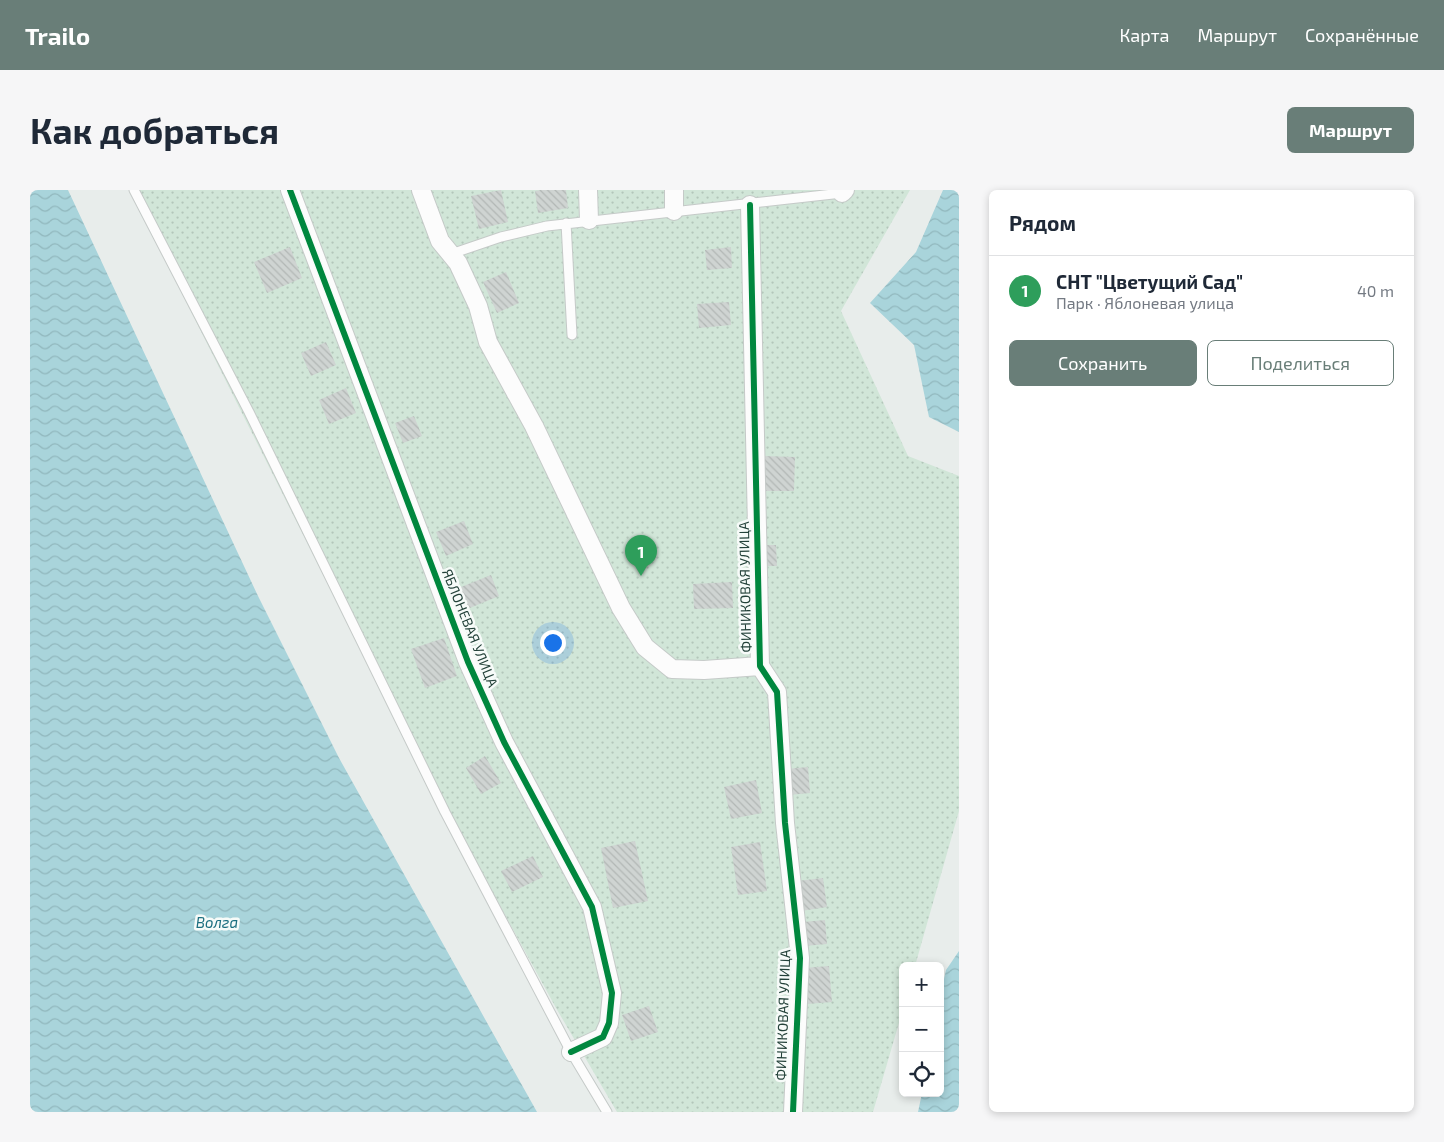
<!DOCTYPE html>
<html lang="ru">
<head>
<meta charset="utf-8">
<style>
	:root { --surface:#fff; --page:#f6f6f7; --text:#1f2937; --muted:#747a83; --line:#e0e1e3; --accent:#697e78 }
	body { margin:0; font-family:"Exo 2",sans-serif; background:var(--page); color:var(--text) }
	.controls { position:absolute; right:15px; bottom:15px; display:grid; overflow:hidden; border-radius:8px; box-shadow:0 2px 8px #0003 }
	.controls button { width:45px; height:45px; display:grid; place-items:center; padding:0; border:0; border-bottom:1px solid var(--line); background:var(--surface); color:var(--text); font:25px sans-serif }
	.you { position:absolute; left:522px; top:452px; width:18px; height:18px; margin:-12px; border:4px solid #fff; border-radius:50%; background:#1a73e8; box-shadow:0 0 0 8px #1a73e833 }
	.badge { display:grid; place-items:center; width:32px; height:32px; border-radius:50%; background:var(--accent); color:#fff; font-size:16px; font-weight:700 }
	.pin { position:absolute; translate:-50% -41px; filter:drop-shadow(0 1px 2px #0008) }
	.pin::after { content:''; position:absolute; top:26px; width:18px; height:15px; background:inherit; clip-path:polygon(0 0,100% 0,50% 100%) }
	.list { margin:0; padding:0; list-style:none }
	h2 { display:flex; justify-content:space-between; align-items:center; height:65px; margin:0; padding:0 20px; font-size:21px }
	h2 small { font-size:16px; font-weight:400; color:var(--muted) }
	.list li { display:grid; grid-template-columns:32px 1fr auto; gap:15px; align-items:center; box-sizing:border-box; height:70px; padding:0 20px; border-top:1px solid var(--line) }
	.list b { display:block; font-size:19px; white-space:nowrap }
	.list p { margin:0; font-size:16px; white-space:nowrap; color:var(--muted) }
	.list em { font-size:16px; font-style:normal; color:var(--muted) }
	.actions { display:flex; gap:10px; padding:15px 20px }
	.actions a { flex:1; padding:11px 0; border:1px solid var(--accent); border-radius:8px; text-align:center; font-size:18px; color:var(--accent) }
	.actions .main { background:var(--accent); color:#fff }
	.icon { flex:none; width:28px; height:28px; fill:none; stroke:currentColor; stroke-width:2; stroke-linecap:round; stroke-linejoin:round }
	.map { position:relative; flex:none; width:929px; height:922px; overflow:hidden; border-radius:8px }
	header { display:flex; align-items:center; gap:30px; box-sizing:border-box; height:70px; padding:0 25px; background:var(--accent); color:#fff }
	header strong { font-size:24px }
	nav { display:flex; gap:28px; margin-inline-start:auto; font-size:18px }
	.intro { display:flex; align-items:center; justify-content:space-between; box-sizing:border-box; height:120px; padding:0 30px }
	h1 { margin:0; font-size:35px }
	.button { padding:12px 22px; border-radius:8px; background:var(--accent); color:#fff; font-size:18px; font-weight:700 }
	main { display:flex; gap:30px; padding:0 30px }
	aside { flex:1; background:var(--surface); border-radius:8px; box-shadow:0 2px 8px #0003 }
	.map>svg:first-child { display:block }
	.park { fill:url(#park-dots) }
	.water { fill:url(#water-waves) }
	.building { fill:url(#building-back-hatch) }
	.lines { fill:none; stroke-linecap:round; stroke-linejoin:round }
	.service-casing { stroke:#c5cac8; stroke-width:11 }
	.minor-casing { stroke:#c5cac8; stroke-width:20 }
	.service { stroke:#fcfcfc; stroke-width:9 }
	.minor { stroke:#fcfcfc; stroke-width:18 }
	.cycleway-casing { stroke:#f7fbf9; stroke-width:9 }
	.cycleway { stroke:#00873e; stroke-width:6 }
	.labels { text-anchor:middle; stroke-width:5; stroke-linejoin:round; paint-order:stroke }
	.street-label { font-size:14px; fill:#24423a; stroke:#f7fbf9 }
	.water-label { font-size:15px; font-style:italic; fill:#1c6f80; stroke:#f7fbf9 }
</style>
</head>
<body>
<header>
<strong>Trailo</strong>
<nav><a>Карта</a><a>Маршрут</a><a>Сохранённые</a></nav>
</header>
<div class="intro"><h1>Как добраться</h1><a class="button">Маршрут</a></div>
<main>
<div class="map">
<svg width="929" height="922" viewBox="0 0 929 922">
	<defs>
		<pattern id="park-dots" width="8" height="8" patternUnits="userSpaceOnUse" patternTransform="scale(1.25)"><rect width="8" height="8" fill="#d1e6d8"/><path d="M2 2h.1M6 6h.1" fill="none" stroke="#b3c6ba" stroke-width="1.8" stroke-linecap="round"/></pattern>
		<pattern id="water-waves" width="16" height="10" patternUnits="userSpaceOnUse" patternTransform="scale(1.25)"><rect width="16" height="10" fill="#a9d4db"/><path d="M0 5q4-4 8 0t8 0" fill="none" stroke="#91b7bd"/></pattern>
		<pattern id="building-back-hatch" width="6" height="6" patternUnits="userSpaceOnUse" patternTransform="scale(1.25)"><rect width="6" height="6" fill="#cfd4d2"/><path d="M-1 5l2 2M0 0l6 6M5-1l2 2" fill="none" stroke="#b2b7b5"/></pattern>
	</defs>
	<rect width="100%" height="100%" fill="#e8edeb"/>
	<!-- park -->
	<path class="park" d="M106 0H880L811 121 878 266 929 286V621L885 776H873V819L843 922H587L526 818 344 486 113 26Z"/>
	<!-- water -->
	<path class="water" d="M0 0H38L228 406 309 568 507 922H0Z
		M913 0H929V242L899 227 884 155 840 113 886 62Z
		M929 761V922H888L892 903H910V807L916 780Z"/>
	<!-- building -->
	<path class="building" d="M471 0 478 32 449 39 441 6Z
		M511 0H536L538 18 508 23 505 1Z
		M260 57 272 88 237 103 224 72Z
		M701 57 702 78 677 80 675 60Z
		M476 82 489 113 467 123 453 92Z
		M699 112 701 135 669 138 667 114Z
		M296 152 306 175 281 186 271 163Z
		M316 198 326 223 299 234 289 210Z
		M384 226 392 246 373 253 365 233Z
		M733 266 765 267 764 301H732Z
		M434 331 443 354 416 366 406 342Z
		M731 355H746L747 376H732Z
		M461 385 469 406 435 420 426 399Z
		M702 392 703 418 664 419 663 394Z
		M414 448 427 486 395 498 381 459Z
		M455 566 471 593 451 604 436 578Z
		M778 577 780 603 759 605 757 579Z
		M726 590 732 623 701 629 694 597Z
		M605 651 618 711 583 718 571 658Z
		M730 652 737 701 708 705 701 657Z
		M503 666 513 687 482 702 471 681Z
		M793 688 797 717 771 721 767 691Z
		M795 730 797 754 775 756 773 732Z
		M799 776 802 812 777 814 774 778Z
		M619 816 628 842 601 851 592 825Z"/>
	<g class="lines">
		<!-- service casing -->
		<g class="service-casing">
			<path id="service" d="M104 0 219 222 415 622 541 862 577 922
				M536 33 542 145
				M421 64 471 47 517 36 812 3"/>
		</g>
		<!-- minor casing -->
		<g class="minor-casing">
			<path id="minor" d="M260 0 438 472 474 552 562 717 582 803 579 833 573 847 541 862
				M391 0 410 51 428 73 448 116 458 152 504 236 591 418 615 457 642 479 674 480 730 476
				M558 0 559 30
				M812 3 815 0
				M720 15 730 476 747 502 755 633 770 768 763 922
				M644 21V0"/>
		</g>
		<!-- service -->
		<use href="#service" class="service"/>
		<!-- minor -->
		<use href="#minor" class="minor"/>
		<!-- cycleway casing -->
		<g class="cycleway-casing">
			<path id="cycleway" d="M260 0 438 472 474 552 562 717 582 803 579 833 573 847 541 862
				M720 15 730 476 747 502 755 633 770 768 763 922"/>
		</g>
		<!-- cycleway -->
		<use href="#cycleway" class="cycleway"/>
	</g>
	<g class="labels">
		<!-- street labels -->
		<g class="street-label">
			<text transform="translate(715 397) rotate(-91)" y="5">ФИНИКОВАЯ УЛИЦА</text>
			<text transform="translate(440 438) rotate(68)" y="5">ЯБЛОНЕВАЯ УЛИЦА</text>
			<text transform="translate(753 825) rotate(-88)" y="5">ФИНИКОВАЯ УЛИЦА</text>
		</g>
		<!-- water labels -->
		<g class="water-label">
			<text x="187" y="738">Волга</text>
		</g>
	</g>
</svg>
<div class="controls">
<button>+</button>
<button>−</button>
<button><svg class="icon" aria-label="locate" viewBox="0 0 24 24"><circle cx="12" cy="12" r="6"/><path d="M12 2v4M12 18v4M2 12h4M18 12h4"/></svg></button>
</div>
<div class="you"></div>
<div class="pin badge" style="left:611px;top:386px;background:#2e9e5b">1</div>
</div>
<aside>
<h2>Рядом<small></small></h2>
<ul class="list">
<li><span class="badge" style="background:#2e9e5b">1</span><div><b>СНТ &quot;Цветущий Сад&quot;</b><p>Парк · Яблоневая улица</p></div><em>40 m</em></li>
</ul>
<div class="actions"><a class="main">Сохранить</a><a>Поделиться</a></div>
</aside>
</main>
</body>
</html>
